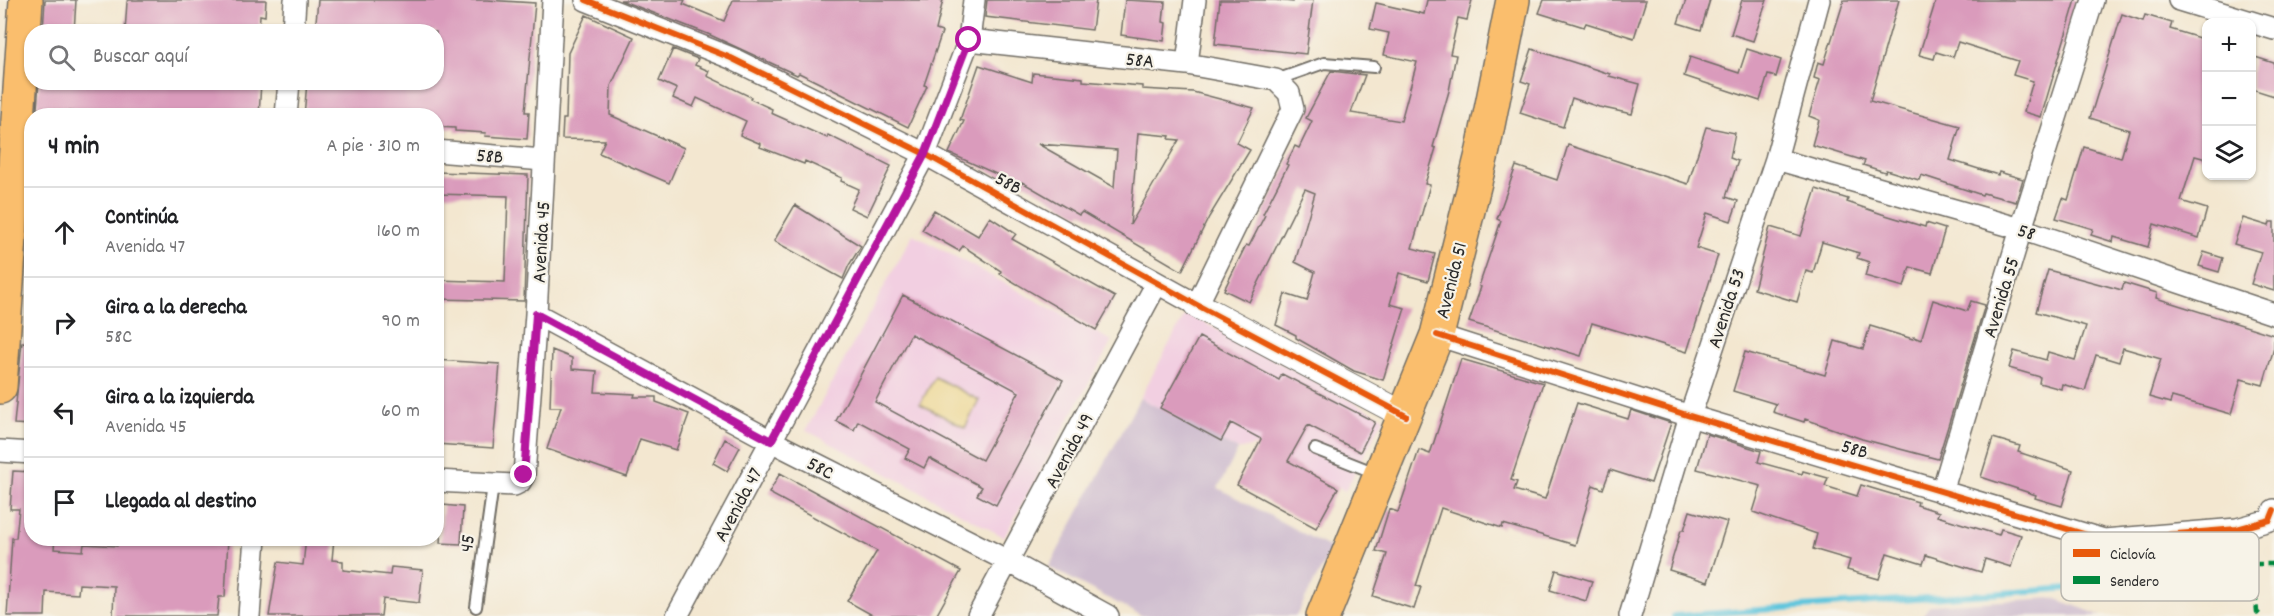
<!DOCTYPE html>
<html lang="es">
<head>
<meta charset="utf-8">
<style>
	:root { --surface:#fff; --page:#f6f6f6; --text:#202124; --muted:#757577; --line:#e0e0e0 }
	body { margin:0; font-family:Dekko,sans-serif; background:var(--page); color:var(--text) }
	.controls { position:absolute; right:18px; top:18px; display:grid; overflow:hidden; border-radius:12px; box-shadow:0 2px 4px #0004 }
	.controls button { width:54px; height:54px; display:grid; place-items:center; padding:0; border:0; border-bottom:2px solid var(--line); background:var(--surface); color:var(--text); font:30px sans-serif }
	.stop { position:absolute; width:18px; height:18px; margin:-14px; border:4px solid #b5179e; border-radius:50%; background:#fff }
	.stop.end { background:#b5179e; border-color:#fff; box-shadow:0 2px 6px #0008 }
	.list { margin:0; padding:0; list-style:none }
	h2 { display:flex; justify-content:space-between; align-items:center; height:78px; margin:0; padding:0 24px; font-size:26px }
	h2 small { font-size:20px; font-weight:400; color:var(--muted) }
	.list li { display:grid; grid-template-columns:39px 1fr auto; gap:18px; align-items:center; box-sizing:border-box; height:90px; padding:0 24px; border-top:2px solid var(--line) }
	.list b { display:block; font-size:22px; white-space:nowrap }
	.list p { margin:0; font-size:20px; white-space:nowrap; color:var(--muted) }
	.list em { font-size:20px; font-style:normal; color:var(--muted) }
	.icon { flex:none; width:33px; height:33px; fill:none; stroke:currentColor; stroke-width:2; stroke-linecap:round; stroke-linejoin:round }
	.map { position:relative; flex:none; width:2274px; height:616px; overflow:hidden }
	.search { position:absolute; background:var(--surface); box-shadow:0 2px 4px #0004; left:24px; top:24px; width:420px; height:66px; display:flex; align-items:center; gap:15px; box-sizing:border-box; padding:0 21px; border-radius:24px; color:var(--muted); font-size:22px }
	.panel { position:absolute; background:var(--surface); box-shadow:0 2px 4px #0004; left:24px; top:108px; width:420px; height:438px; border-radius:24px }
	.map>svg:first-child { display:block }
	.built { fill:#f2cfe1 }
	.industrial { fill:#cfbdcf }
	.sand { fill:#eeda9e; stroke:#8c8264; stroke-width:1.5 }
	.lines { fill:none; stroke-linecap:round; stroke-linejoin:round }
	.stream { stroke:#60c6dd; stroke-width:6 }
	.building { fill:#da9bbc; fill-rule:evenodd }
	.service-casing { stroke:#716d65; stroke-width:14 }
	.minor-casing { stroke:#716d65; stroke-width:24 }
	.tertiary-casing { stroke:#716d65; stroke-width:28 }
	.primary-casing { stroke:#716d65; stroke-width:36 }
	.service { stroke:#fff; stroke-width:10 }
	.minor { stroke:#fff; stroke-width:21 }
	.tertiary { stroke:#fff; stroke-width:26 }
	.primary { stroke:#fabe6d; stroke-width:33 }
	.quiet { stroke:#00873e; stroke-width:4.5; stroke-dasharray:9 4.5; stroke-linecap:butt }
	.cycleway-casing { stroke:#f7f3e8; stroke-width:10 }
	.cycleway { stroke:#e8590c; stroke-width:6 }
	.route { stroke:#b5179e; stroke-width:8 }
	.labels { text-anchor:middle; stroke-width:4.5; stroke-linejoin:round; paint-order:stroke }
	.street-label { font-size:20px; fill:#2b2b2b; stroke:#f7f3e8 }
	.key { fill:#f7f3e8; stroke:#bab7af; stroke-width:1.5 }
	.key-label { font-size:16px; fill:#2b2b2b }
</style>
</head>
<body>
<div class="map">
<svg width="2274" height="616" viewBox="0 0 2274 616">
	<rect width="100%" height="100%" fill="#f7f3e8"/>
	<filter id="ink" filterUnits="userSpaceOnUse"><feTurbulence type="fractalNoise" baseFrequency=".0167" numOctaves="2"/><feDisplacementMap in="SourceGraphic" scale="12" xChannelSelector="R" yChannelSelector="G"/><feConvolveMatrix kernelMatrix="1 2 1 2 8 2 1 2 1" color-interpolation-filters="sRGB"/></filter>
	<filter id="wash" filterUnits="userSpaceOnUse"><feTurbulence type="fractalNoise" baseFrequency=".008" numOctaves="4" result="noise"/><feDisplacementMap in="SourceGraphic" scale="24" xChannelSelector="R" yChannelSelector="G"/><feGaussianBlur stdDeviation="1.35" result="paint"/><feColorMatrix in="noise" values="0 0 0 0 0 0 0 0 0 0 0 0 0 0 0 0 0 1.4 0 .05"/><feComposite in="paint" operator="in"/></filter>
	<g filter="url(#wash)">
		<rect width="100%" height="100%" fill="#f3e7d0"/>
		<!-- built -->
		<path class="built" d="M913 234 1112 341 1004 537 806 430Z
			M1186 313 1384 418 1345 491 1258 445 1238 450 1140 398Z"/>
		<!-- industrial -->
		<path class="industrial" d="M1140 398 1238 450 1218 488 1332 549 1296 616H1142L1049 567Z
			M2054 598 2102 616H1922L1930 605Z"/>
		<!-- sand -->
		<path class="sand" d="M935 377 979 400 965 428 920 404Z"/>
		<g class="lines">
			<!-- stream -->
			<path class="stream" d="M1674 616 2085 587"/>
		</g>
		<g id="blocks">
			<!-- building -->
			<path class="building" d="M45 0H76L74 32H43Z
				M129 0H266L265 16 260 15 259 32H125L127 2Z
				M318 0H487L535 3 525 112H529L527 139 485 136 486 133 455 131V128L436 127V116H304L307 82H436V32H315Z
				M620 0H685L683 4 724 21 733 0H943L936 30 942 32 924 85 927 86 908 127 799 73 797 75 708 34Z
				M987 0H1096L1092 30 985 17Z
				M1125 0 1165 2 1163 22 1166 23 1164 41 1121 35Z
				M1220 0H1274L1293 2V0H1313L1306 54 1215 44Z
				M1427 0H1472L1467 20 1458 18 1450 54 1456 55 1449 91 1433 147 1436 148 1425 184 1430 185 1412 248 1435 254 1428 281 1399 273 1390 304 1405 308 1383 380 1354 371 1296 338V335L1276 325 1285 294 1307 301 1315 272 1295 262 1315 193 1305 189 1249 302 1224 290 1246 245 1249 246 1265 215 1263 214 1288 165 1286 164 1295 146 1299 148 1312 121 1306 118 1331 71 1365 75 1351 113 1401 121 1417 62 1384 55 1389 33 1370 29 1376 3 1424 14Z
				M1544 0H1646L1634 38 1586 23 1584 27 1539 13Z
				M1686 0H1710L1701 30 1678 23Z
				M1742 0H1767L1753 41 1731 34Z
				M1844 0H1899L1870 101 1960 126 1950 160 1998 175 1999 172 2023 179 2016 202 1983 193 1982 195 1921 175 1919 180 1886 170 1885 172 1863 165 1865 161 1812 145 1819 120 1809 116 1820 80 1814 78 1818 62 1824 64Z
				M1936 0H2076L2041 117 2024 112 2033 81 2013 75 2018 61 1958 42 1953 57 1936 52 1934 59 1919 55Z
				M2122 14 2143 21 2145 15 2172 23 2170 29 2206 40V159L2195 156 2181 201 2207 209 2199 238 2154 224 2148 247 2114 237 2113 242 2091 235 2093 229 2056 218 2063 198 2068 200 2084 147 2121 158 2129 130 2090 118Z
				M586 15 634 37 611 86 610 115 684 148 669 183 599 153 605 140 562 139 563 119H566L568 53Z
				M673 49 698 59 695 65 709 71 707 76 751 97 750 99 772 109 771 113 827 138 828 135 891 166 867 216 850 208 859 189 841 181 842 178 805 161 804 164 760 147 761 144 740 135 746 121 697 98 693 107 673 98 677 89 659 81Z
				M1532 49 1610 74 1609 76 1640 84 1632 114 1599 107 1572 98 1563 127 1520 113 1530 84 1521 81Z
				M1747 49 1781 60 1776 77 1768 75 1760 101 1684 76 1690 57 1739 73Z
				M2252 56 2274 63V96L2252 89Z
				M979 65 1032 82 1033 73 1083 78V81L1142 86V89L1193 92 1254 108 1237 143 1250 150 1209 217 1182 271 1082 212 1079 215 1022 182 1019 187 996 174 949 153 964 121 960 120ZM1138 133 1170 136 1169 139 1179 140 1130 225ZM1038 144 1117 150 1114 187Z
				M39 82H261L259 116H163L106 110 105 114 37 109Z
				M1706 127 1735 133 1730 158 1738 161 1726 197 1738 201 1731 221 1707 213 1696 248 1718 255 1687 352 1592 323 1581 356 1469 322 1481 287 1479 286 1501 221 1497 219 1516 166 1557 180 1568 145 1688 184Z
				M436 172 528 175 524 301 436 299V280L505 282 508 196 436 194Z
				M1816 189 1848 199 1847 202 1882 214 1925 227 1926 223 1945 229 1932 273 1910 267 1904 287 1865 276 1869 262 1857 258 1859 253 1822 242 1813 273 1806 271 1797 302 1754 289 1770 227 1801 236Z
				M795 205 861 246 849 265 843 279 774 241Z
				M934 210 978 236 990 217 1016 234 1012 239 1115 297 1096 330 1000 274 1001 271 963 246 959 251 922 230Z
				M2243 218 2269 226 2270 222H2274V291L2251 284 2261 252 2234 244Z
				M2204 252 2223 258 2219 272 2199 266Z
				M2048 270 2122 290 2124 283 2157 293 2156 298 2274 335V348L2263 385 2241 379 2231 414 2172 397 2170 403 2149 397 2161 359 2123 348 2119 362 2096 355 2085 391 2062 384 2061 389 2039 383 2040 377 2009 368 2014 351 2046 360 2048 352 2075 360 2086 326 2036 312Z
				M903 295 1063 380 996 505 977 495 982 487 929 458 924 468 905 458 910 449 858 421 854 430 836 421ZM911 334 1019 392 982 460 875 402Z
				M1933 300 1967 311 1971 301 1985 305 1938 459 1862 439 1805 419 1804 422 1773 412 1776 404 1733 391 1745 352 1825 375 1835 341 1863 349 1870 326 1913 339 1914 337 1921 340Z
				M1199 337 1279 380 1282 374 1375 422 1360 452 1308 425 1288 461 1338 488 1316 528 1237 485 1261 439 1231 423 1221 441 1160 408Z
				M22 342 32 343V425L14 424Z
				M552 350 572 358V369L597 371 595 392 635 394 634 397H656V402L689 414 676 450 640 439 627 477 547 449 561 407H550Z
				M1461 359 1543 383 1511 480 1517 482 1514 490 1545 499 1577 403 1628 419 1631 410 1671 423 1651 483 1610 470 1603 489 1593 485 1575 545 1503 524 1502 528 1441 508 1416 586 1421 587 1414 609 1373 596 1387 554 1376 551 1389 509 1398 512 1419 450 1430 454Z
				M436 360 500 364 493 448 436 444Z
				M1707 434 1761 451 1758 462 1802 474 1803 471 1828 478 1825 486 1857 496 1861 485 1918 502 1917 505 1939 512 1937 516 1999 535 2001 529 2021 535 2011 567 1985 559 1981 572 1926 555 1923 564 1887 553 1879 579 1847 570 1850 560 1813 549 1817 534 1753 512 1761 486 1697 469Z
				M1993 438 2020 446 2018 452 2073 470 2062 506 2035 498 2036 495 1981 477Z
				M725 439 740 447 727 471 713 463Z
				M13 471 32 472V538H55L54 549 83 551 84 544 117 546 118 538H228L225 597H219L217 616H113L114 586 79 584 78 594 46 592 45 616H7L12 538H16L19 509H10Z
				M780 473 961 571 936 616H874L847 601 877 551 769 493Z
				M443 505 463 507 461 544 440 543Z
				M1690 511 1727 522 1708 582 1669 570 1681 530H1684Z
				M306 538H334L332 560 343 561V570L390 575 391 567 423 570 419 603 383 599 381 616H269L278 562 303 565Z
				M1556 570 1592 581 1586 601 1550 590Z"/>
		</g>
	</g>
	<g filter="url(#ink)">
		<use href="#blocks" fill-opacity="0" stroke="#716d65" stroke-width="1.5"/>
		<g class="lines">
			<!-- service casing -->
			<g class="service-casing">
				<path id="service" d="M1276 80 1324 63 1374 67
					M1315 449 1378 474
					M476 607 493 485"/>
			</g>
			<!-- minor casing -->
			<g class="minor-casing">
				<path id="minor" d="M586 0 731 58 925 154 1197 305 1293 109 1289 93 1276 80 1187 64 969 40
					M2179 0 2274 29
					M293 32 295 0
					M1187 64 1195 0
					M286 116 289 82
					M436 151 543 160
					M1776 159 2021 229 2274 314
					M536 314 771 441 1008 561 1108 616
					M1437 335 1690 416 2104 540 2237 529 2270 520 2274 510
					M0 451 32 453
					M436 481 514 485 520 482 524 475 536 314 553 0
					M1942 492 2021 229 2093 0
					M249 616 255 538
					M677 616 925 154 969 40 974 0
					M978 616 1157 283
					M1630 616 1690 416 1776 159 1819 0"/>
			</g>
			<!-- tertiary casing -->
			<g class="tertiary-casing">
				<path id="tertiary" d="M1197 305 1406 416"/>
			</g>
			<!-- primary casing -->
			<g class="primary-casing">
				<path id="primary" d="M0 387 26 0
					M1323 616 1437 335 1483 150 1513 0"/>
			</g>
			<!-- service -->
			<use href="#service" class="service"/>
			<!-- minor -->
			<use href="#minor" class="minor"/>
			<!-- tertiary -->
			<use href="#tertiary" class="tertiary"/>
			<!-- primary -->
			<use href="#primary" class="primary"/>
			<!-- quiet -->
			<path class="quiet" d="M2237 529 2253 564 2257 612 2261 616
				M2253 564H2274"/>
			<!-- cycleway casing -->
			<g class="cycleway-casing">
				<path id="cycleway" d="M586 0 731 58 925 154 1197 305 1406 416
					M1437 335 1690 416 2104 540 2237 529 2270 520 2274 510"/>
			</g>
			<!-- cycleway -->
			<use href="#cycleway" class="cycleway"/>
		</g>
	</g>
	<g class="lines" filter="url(#ink)">
		<!-- route -->
		<path class="route" d="M524 475 536 314 771 441 925 154 969 40"/>
	</g>
	<g class="labels">
		<!-- street labels -->
		<g class="street-label">
			<text transform="translate(1140 59) rotate(6)" y="7">58A</text>
			<text transform="translate(490 155) rotate(5)" y="7">58B</text>
			<text transform="translate(1009 182) rotate(29)" y="7">58B</text>
			<text transform="translate(2027 231) rotate(18)" y="7">58</text>
			<text transform="translate(540 242) rotate(-87)" y="7">Avenida 45</text>
			<text transform="translate(1450 280) rotate(-76)" y="7">Avenida 51</text>
			<text transform="translate(2000 297) rotate(-73)" y="7">Avenida 55</text>
			<text transform="translate(1725 308) rotate(-72)" y="7">Avenida 53</text>
			<text transform="translate(1855 448) rotate(17)" y="7">58B</text>
			<text transform="translate(1068 450) rotate(-62)" y="7">Avenida 49</text>
			<text transform="translate(821 467) rotate(27)" y="7">58C</text>
			<text transform="translate(737 504) rotate(-62)" y="7">Avenida 47</text>
			<text transform="translate(466 543) rotate(-82)" y="7">45</text>
		</g>
	</g>
	<!-- legend -->
	<rect x="2061" y="532" width="198" height="69" rx="9" class="key"/>
	<rect x="2073" y="549" width="27" height="8" fill="#e8590c"/>
	<rect x="2073" y="576" width="27" height="8" fill="#00873e"/>
	<g class="key-label">
		<text x="2110" y="559">Ciclovía</text>
		<text x="2110" y="586">Sendero</text>
	</g>
</svg>
<div class="controls">
<button>+</button>
<button>−</button>
<button><svg class="icon" aria-label="layers" viewBox="0 0 24 24"><path d="M12 4l9 5-9 5-9-5zM3 14l9 5 9-5"/></svg></button>
</div>
<div class="stop" style="left:969px;top:40px"></div>
<div class="stop end" style="left:524px;top:475px"></div>
<div class="search"><svg class="icon" aria-label="search" viewBox="0 0 24 24"><circle cx="10" cy="10" r="6"/><path d="M15 15l6 6"/></svg>Buscar aquí</div>
<section class="panel">
<h2>4 min<small>A pie · 310 m</small></h2>
<ul class="list">
<li><svg class="icon" aria-label="ahead" viewBox="0 0 24 24"><path d="M12 20V5M6 11l6-6 6 6"/></svg><div><b>Continúa</b><p>Avenida 47</p></div><em>160 m</em></li>
<li><svg class="icon" aria-label="right" viewBox="0 0 24 24"><path d="M7 20v-9h11M14 6l5 5-5 5"/></svg><div><b>Gira a la derecha</b><p>58C</p></div><em>90 m</em></li>
<li><svg class="icon" aria-label="left" viewBox="0 0 24 24"><path d="M17 20v-9H6M10 6l-5 5 5 5"/></svg><div><b>Gira a la izquierda</b><p>Avenida 45</p></div><em>60 m</em></li>
<li><svg class="icon" aria-label="arrive" viewBox="0 0 24 24"><path d="M6 21V4h12l-3 4 3 4H6"/></svg><div><b>Llegada al destino</b></div></li>
</ul>
</section>
</div>
</body>
</html>
